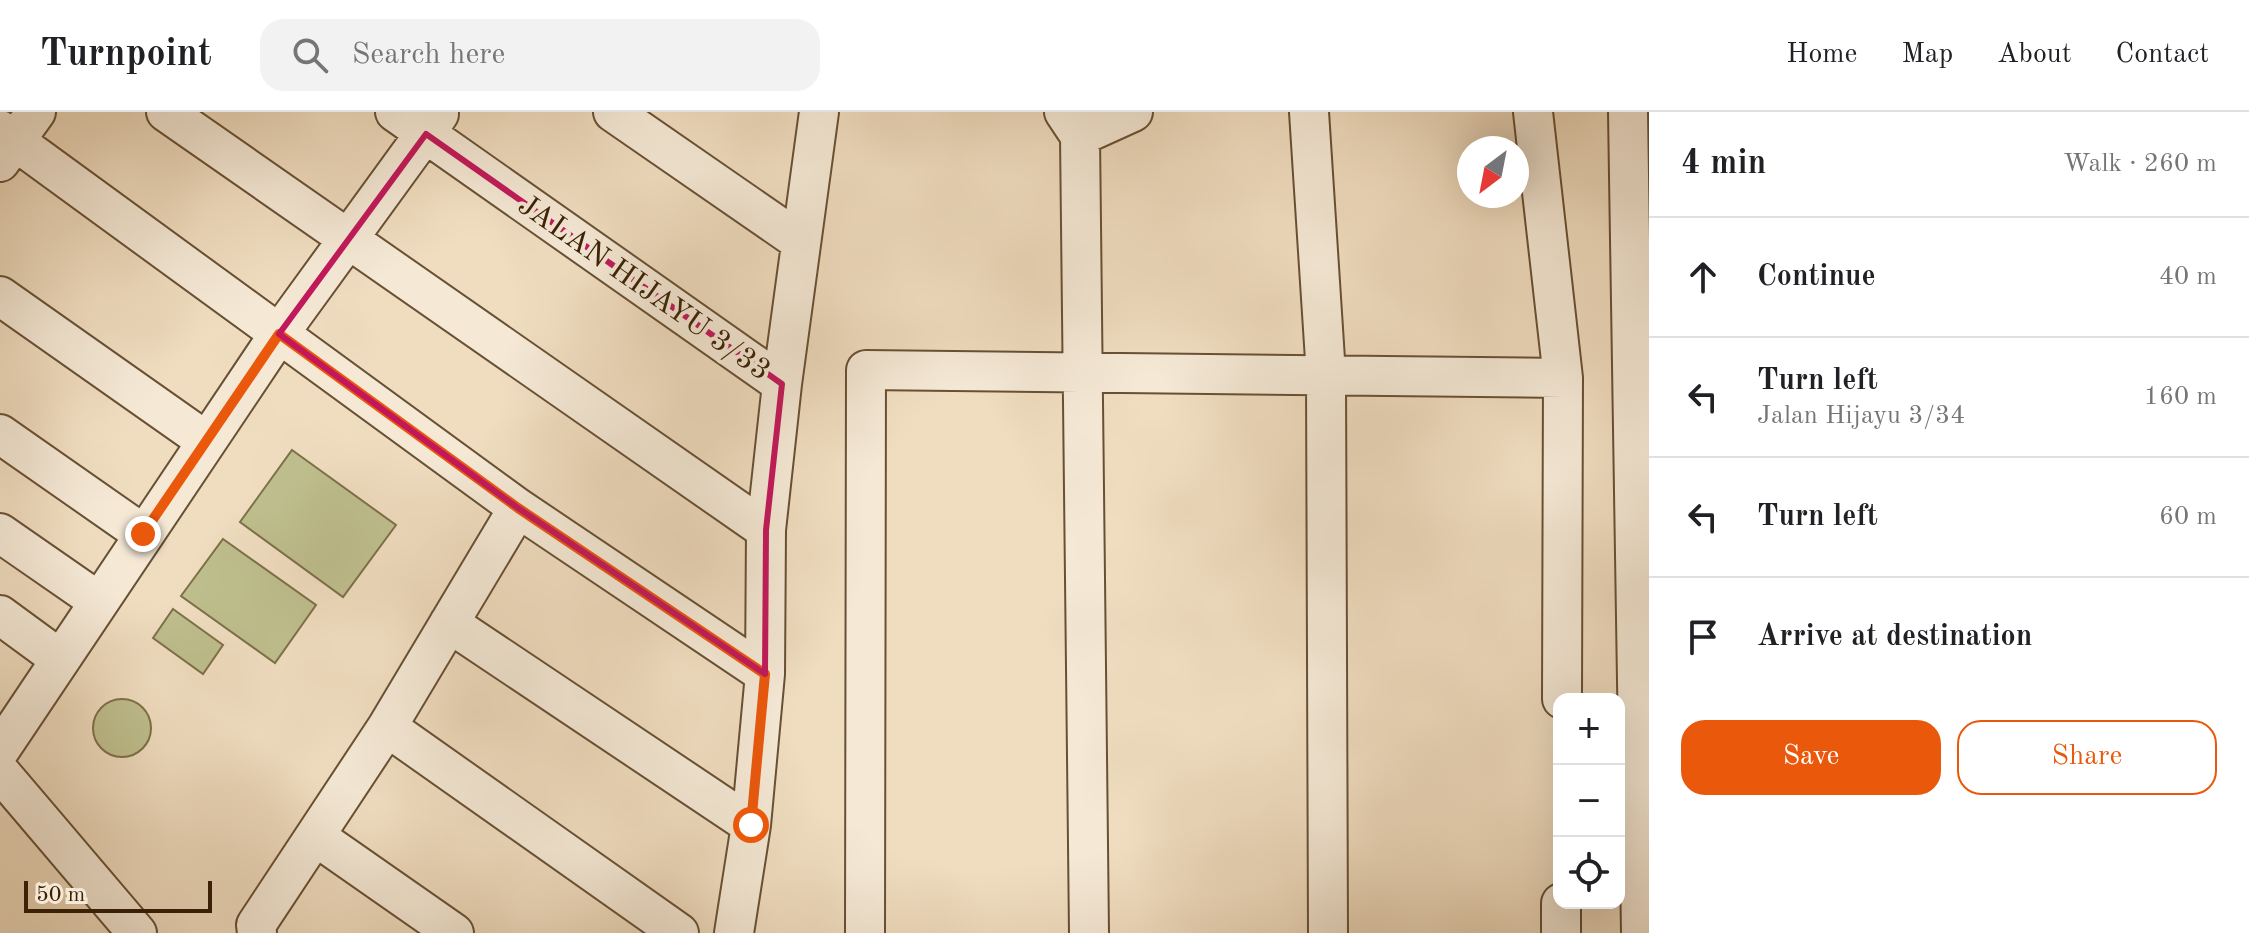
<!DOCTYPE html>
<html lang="en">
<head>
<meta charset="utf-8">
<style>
	:root { --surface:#fff; --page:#f2f2f2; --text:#202124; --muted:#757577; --line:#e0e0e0; --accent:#ea580c }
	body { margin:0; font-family:"Old Standard TT",serif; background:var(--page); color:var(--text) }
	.controls { position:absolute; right:24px; bottom:24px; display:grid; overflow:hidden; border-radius:16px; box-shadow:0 8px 32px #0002 }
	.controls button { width:72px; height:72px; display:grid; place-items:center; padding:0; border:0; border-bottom:2px solid var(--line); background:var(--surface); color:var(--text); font:40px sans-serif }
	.compass { position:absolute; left:1457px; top:24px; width:72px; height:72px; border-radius:50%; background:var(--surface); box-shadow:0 8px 32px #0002; rotate:212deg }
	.scale { position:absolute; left:24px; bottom:20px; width:188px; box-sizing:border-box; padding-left:8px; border:4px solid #3b2106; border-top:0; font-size:22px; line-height:28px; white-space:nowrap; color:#3b2106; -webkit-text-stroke:6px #f5e9d6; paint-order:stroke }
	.stop { position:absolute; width:24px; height:24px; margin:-18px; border:6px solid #ea580c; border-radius:50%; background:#fff }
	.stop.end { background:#ea580c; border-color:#fff; box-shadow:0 2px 8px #0008 }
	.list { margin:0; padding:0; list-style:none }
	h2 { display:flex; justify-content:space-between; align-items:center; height:104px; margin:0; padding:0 32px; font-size:34px }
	h2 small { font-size:26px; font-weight:400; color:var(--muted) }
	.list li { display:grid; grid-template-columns:52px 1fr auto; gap:24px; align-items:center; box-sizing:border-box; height:120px; padding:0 32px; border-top:2px solid var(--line) }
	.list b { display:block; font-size:30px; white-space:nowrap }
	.list p { margin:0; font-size:26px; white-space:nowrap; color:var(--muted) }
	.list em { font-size:26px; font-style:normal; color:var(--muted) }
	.actions { display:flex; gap:16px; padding:24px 32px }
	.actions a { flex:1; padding:18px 0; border:2px solid var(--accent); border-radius:24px; text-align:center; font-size:28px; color:var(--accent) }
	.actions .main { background:var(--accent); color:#fff }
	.icon { flex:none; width:44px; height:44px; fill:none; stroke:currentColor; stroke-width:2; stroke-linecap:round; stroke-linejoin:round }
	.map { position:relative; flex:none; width:1649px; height:821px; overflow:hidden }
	header { display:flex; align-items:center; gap:48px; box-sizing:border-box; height:112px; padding:0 40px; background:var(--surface); border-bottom:2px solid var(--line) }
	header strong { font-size:38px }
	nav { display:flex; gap:44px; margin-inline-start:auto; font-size:28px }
	.search { width:560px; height:72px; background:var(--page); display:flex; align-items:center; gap:20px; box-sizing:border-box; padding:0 28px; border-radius:24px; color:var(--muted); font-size:30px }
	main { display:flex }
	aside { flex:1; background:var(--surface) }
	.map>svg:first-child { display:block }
	.green { fill:#bfbf8e; stroke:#7d704a; stroke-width:2 }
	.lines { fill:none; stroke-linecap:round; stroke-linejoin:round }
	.minor-casing { stroke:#685034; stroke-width:42 }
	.minor { stroke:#f5e9d6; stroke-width:38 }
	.route { stroke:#ea580c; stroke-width:10 }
	.marked { fill:none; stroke:#c2185b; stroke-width:6; stroke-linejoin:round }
	.labels { text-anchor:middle; stroke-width:8; stroke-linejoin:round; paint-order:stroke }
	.street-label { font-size:30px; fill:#3b2106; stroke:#f5e9d6 }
</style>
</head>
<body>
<header>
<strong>Turnpoint</strong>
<div class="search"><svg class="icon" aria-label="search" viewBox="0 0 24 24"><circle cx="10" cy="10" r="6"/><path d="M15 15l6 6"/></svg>Search here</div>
<nav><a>Home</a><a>Map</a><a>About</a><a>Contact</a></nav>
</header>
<main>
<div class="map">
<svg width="1649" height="821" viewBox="0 0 1649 821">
	<rect width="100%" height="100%" fill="#f0ddc0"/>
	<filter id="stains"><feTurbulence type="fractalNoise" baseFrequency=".0025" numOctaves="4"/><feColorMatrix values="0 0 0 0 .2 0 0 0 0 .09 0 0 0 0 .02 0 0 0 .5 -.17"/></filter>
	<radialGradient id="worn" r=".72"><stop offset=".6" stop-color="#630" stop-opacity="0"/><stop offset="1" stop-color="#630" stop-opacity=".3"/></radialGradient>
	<!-- green -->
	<path class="green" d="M292 338 396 413 343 485 240 410Z
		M223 427 316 493 275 551 181 484Z
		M173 497 223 533 203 562 153 526Z
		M93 616a29 29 0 1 1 58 0a29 29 0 1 1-58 0Z"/>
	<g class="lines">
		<!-- minor casing -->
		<g class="minor-casing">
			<path id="minor" d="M166 0 766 418
				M395 0 782 272 766 418 765 562 751 713 734 821
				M613 0 801 130
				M1064 0 1080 24 1089 821
				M1309 0 1326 263 1328 821
				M1533 0 1563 266 1562 587
				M1628 0 1641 821
				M0 18 518 396 765 562
				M1080 24 1133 0
				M0 50 36 0
				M0 184 206 329
				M782 272 819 0
				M0 322 143 422
				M0 421 98 489
				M0 503 60 547
				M449 511 751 713
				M387 615 679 821
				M0 638 279 222 439 2
				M0 660 137 821
				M315 724 454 821
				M257 821 256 813 387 615 518 396
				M865 821 866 258 1563 266
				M1561 821V791"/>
		</g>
		<!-- minor -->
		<use href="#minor" class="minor"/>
	</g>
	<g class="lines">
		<!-- route -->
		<path class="route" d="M143 422 279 222 518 396 765 562 751 713"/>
	</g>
	<!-- marked area -->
	<path class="marked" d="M426 22 782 272 766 418 765 562 518 396 279 222Z"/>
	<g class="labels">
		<!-- street labels -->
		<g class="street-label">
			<text transform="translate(645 175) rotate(35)" y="10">JALAN HIJAYU 3/33</text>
		</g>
	</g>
	<rect width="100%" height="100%" filter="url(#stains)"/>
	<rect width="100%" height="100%" fill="url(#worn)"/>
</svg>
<div class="controls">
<button>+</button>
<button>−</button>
<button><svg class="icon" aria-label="locate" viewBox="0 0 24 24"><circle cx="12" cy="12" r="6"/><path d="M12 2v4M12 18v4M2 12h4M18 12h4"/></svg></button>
</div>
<svg class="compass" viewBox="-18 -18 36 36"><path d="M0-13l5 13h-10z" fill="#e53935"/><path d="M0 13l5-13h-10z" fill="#757577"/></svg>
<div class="scale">50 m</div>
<div class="stop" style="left:751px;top:713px"></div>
<div class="stop end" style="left:143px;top:422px"></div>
</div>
<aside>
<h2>4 min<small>Walk · 260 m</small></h2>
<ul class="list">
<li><svg class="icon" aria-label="ahead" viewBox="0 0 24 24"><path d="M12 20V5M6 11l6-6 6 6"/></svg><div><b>Continue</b></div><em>40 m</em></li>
<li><svg class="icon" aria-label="left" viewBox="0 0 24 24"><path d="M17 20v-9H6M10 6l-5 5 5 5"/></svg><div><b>Turn left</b><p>Jalan Hijayu 3/34</p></div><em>160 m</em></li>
<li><svg class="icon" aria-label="left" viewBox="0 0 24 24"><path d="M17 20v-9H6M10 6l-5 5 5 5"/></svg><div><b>Turn left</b></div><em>60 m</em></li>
<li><svg class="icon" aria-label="arrive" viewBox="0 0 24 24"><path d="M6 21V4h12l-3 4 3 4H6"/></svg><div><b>Arrive at destination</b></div></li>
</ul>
<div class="actions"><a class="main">Save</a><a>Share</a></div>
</aside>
</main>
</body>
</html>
